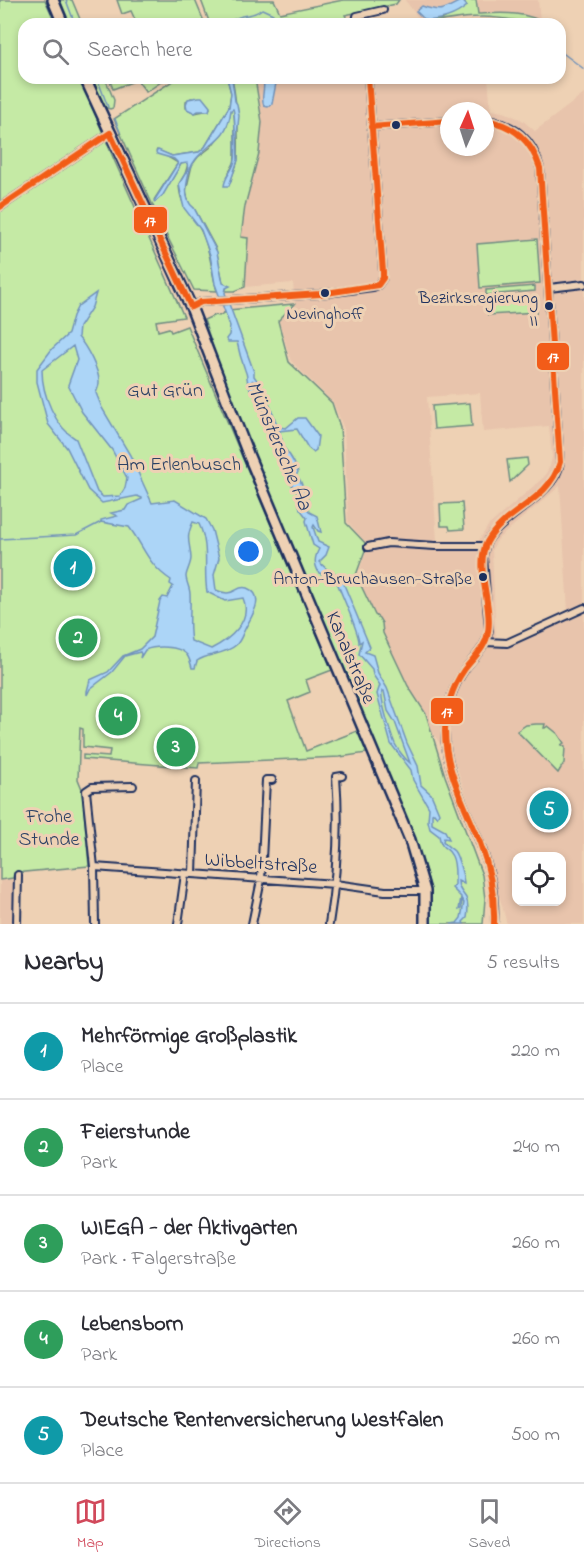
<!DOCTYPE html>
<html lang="en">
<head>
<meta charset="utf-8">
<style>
	:root { --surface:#fff; --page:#f2f2f3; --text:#2b2b33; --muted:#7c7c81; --line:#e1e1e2; --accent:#d1495b }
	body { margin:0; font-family:"Indie Flower",sans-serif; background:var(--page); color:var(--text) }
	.controls { position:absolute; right:18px; bottom:18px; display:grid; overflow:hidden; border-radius:12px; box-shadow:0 3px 9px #0003 }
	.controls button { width:54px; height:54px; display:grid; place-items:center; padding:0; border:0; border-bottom:2px solid var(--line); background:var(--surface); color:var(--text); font:30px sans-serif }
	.compass { position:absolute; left:440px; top:102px; width:54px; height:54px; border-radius:50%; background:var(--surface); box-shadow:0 3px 9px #0003; rotate:3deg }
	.you { position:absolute; left:249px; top:552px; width:21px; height:21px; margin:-15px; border:4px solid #fff; border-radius:50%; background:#1a73e8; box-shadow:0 0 0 9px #1a73e833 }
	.badge { display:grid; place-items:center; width:39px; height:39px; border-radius:50%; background:var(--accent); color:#fff; font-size:20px; font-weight:700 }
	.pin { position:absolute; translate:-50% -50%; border:3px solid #fff; box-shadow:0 2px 6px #0006 }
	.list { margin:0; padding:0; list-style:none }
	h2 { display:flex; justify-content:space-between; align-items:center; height:78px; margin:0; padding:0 24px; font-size:26px }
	h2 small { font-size:20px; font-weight:400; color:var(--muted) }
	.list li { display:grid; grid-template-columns:39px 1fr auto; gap:18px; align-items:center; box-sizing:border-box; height:96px; padding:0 24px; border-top:2px solid var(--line) }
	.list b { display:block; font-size:22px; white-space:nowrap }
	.list p { margin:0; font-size:20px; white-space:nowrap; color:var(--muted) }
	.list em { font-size:20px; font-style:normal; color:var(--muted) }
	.icon { flex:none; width:33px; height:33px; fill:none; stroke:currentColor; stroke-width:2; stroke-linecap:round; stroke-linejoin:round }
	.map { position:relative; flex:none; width:584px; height:924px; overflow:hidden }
	.search { position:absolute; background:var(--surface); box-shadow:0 3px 9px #0003; left:18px; right:18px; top:18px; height:66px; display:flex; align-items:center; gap:15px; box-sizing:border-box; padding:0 21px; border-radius:18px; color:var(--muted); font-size:22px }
	.sheet { height:558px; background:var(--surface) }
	nav { display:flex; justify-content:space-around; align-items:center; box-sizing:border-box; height:84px; border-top:2px solid var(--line); background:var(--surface); font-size:16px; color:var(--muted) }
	nav a { display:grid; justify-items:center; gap:3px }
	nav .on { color:var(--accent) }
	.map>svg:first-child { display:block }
	.built { fill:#e8c4ac; fill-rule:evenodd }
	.green { fill:#c5eaa5; stroke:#708c82; stroke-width:1.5; fill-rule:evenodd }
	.water { fill:#acd5f7; stroke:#7293ba; stroke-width:1.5; fill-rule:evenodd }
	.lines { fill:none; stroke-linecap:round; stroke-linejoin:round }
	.stream { stroke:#7293ba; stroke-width:1.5 }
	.street-casing { stroke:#1b2f5e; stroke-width:10 }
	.secondary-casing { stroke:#1b2f5e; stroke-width:14 }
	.street { stroke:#eed1b4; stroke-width:6 }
	.secondary { stroke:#eed1b4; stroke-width:9 }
	.bus-1-casing { stroke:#eed1b4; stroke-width:10 }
	.bus-1 { stroke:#f25c19; stroke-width:6 }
	.bus-dot { fill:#1b2f5e; stroke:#eed1b4; stroke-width:2 }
	.labels { text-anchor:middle; stroke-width:6; stroke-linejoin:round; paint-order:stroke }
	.bus-label { font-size:18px; fill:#1b2f5e; stroke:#eed1b4; text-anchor:end }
	.park-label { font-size:20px; fill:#2c4265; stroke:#eed1b4 }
	.street-label { font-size:20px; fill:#1b2f5e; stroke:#eed1b4 }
	.water-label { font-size:21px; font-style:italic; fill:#2a406d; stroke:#eed1b4 }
	.line-badge { stroke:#eed1b4; stroke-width:2 }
	.badge-label { font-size:16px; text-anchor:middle; font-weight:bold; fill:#fff }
</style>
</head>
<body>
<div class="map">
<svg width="584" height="924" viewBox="0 0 584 924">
	<rect width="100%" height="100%" fill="#eed1b4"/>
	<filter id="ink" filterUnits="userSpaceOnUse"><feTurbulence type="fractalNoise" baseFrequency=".0167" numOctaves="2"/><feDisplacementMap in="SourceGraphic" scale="12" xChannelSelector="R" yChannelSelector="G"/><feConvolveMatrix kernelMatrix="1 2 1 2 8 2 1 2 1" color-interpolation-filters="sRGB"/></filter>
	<g filter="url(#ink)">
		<!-- built -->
		<path class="built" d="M405 0H538L540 20 539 24H530L509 18 481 17 423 24Z
			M255 78H488L491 110 504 112 522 120 535 131 584 94V924H507L496 884 457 768 403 690 358 575 368 545 348 522 344 429 333 402 291 361 279 321 295 305 293 283 245 287 248 239 241 238 245 206 259 153 262 122ZM449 111H485V147H449ZM480 393 483 432 549 426 552 457 550 466 544 477 488 526 478 542 440 543 437 541 427 397ZM560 486 568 611 509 639 496 641 492 549 499 538ZM516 856H562V902H516Z
			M13 878V924H0V880Z"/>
		<!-- green -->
		<path class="green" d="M0 0H45L56 24H24V78H80L115 162 184 317 156 321 158 331 169 328 171 332 187 326 332 670 306 680 310 692 288 701 306 751 357 731 367 753 340 757 199 763 198 768 83 759V755L109 757 110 750 83 747V729L80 728 78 779 82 789 89 866 14 873 13 878 0 880Z
			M60 0H72L82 24H70Z
			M117 0H195L205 24H137L131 11 122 14Z
			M201 0H274L280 13 343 0H399L396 4 345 15 350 24H210Z
			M463 0H476L478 14C503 13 524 11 547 24 524 24 503 16 480 17 463 17 445 21 427 23L426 21 443 19 467 6Z
			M92 78H105L114 100 113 108 110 109 104 107Z
			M109 78H167L146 92 137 80 113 89Z
			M177 78H227L231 93 229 107 205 147 199 152 172 156 156 150 178 163 154 200 163 194 181 164 185 162 188 164 185 174 179 184C180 209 192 211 201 231 211 250 211 271 217 291L194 290 163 228 114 119ZM191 98 204 101 210 108 209 110 195 113 186 108V101Z
			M232 78H255L262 122 259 153 245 206 241 237 248 238 245 287 235 291H225L227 287 223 283 216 249 194 208 189 204 186 191 192 165 198 157 211 147 227 126 231 110 233 108C235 112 236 159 234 163 233 166 230 170 229 172L231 181C232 172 238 166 238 158 239 132 237 104 232 78Z
			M537 239 540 283 480 288 477 244Z
			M535 286V291L486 295V290Z
			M536 297 537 312 488 315 487 300Z
			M294 304 278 321 289 362 332 403 340 427 346 523 367 545 356 575 375 615 379 618 382 623 383 633 408 686 426 714 445 776 482 875 485 899 483 924H430C433 893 430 881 419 853L232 405 204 320 215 315 219 316 228 310Z
			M470 403 472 426 434 429 432 406Z
			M527 458 528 465 510 482 507 460Z
			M462 503 464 529 450 530 449 526H441L440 504Z
			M536 724H545L544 728H545L548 726 558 734 564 743 561 745 565 747 564 763 558 773 517 731 526 725Z"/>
		<!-- water -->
		<path class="water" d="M462 0 467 6C454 17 443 19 426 21L416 11 422 6C442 13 443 10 462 0Z
			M227 78H232L235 101 237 104 239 116 237 135 238 160 229 186H224C225 176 234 169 235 160 236 154 235 112 233 109L231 110C230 118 228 126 223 133 215 143 204 149 196 159 187 170 181 199 194 208L217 252 223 283 230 286 226 288 225 293 254 372V376L261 386 260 388 252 380 255 387 268 401 278 427 286 428 298 418H305L318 436 316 450 313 452 308 448 297 429 279 431 282 440 281 442 277 440V443C287 449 294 461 298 472L296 476 300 480 309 503 307 506 309 512 317 516 321 532 318 531 314 525 313 527 318 542 329 547 326 555 319 562 329 571 340 575 370 647 365 652 373 655 378 673 387 688 407 743 418 766 421 785 431 794 439 813 437 817 434 813 432 814V824L445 831 449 839 444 838 443 841C446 846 450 847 454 851 458 856 464 878 464 884L458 881C458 889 462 892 466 898 469 904 468 912 467 918L463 922 464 924H451L457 923 461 918 464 903 462 900 461 909 459 910 461 897 452 888 455 885C455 875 456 864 452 856 447 845 442 852 439 836L430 829 428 821 429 808 413 780 411 770 391 744 377 694 380 685 373 675 372 669 359 654 362 641 359 643C360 634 341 594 337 582L332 577 319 573C314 564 314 558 319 549L313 545 306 521 307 518 300 509 297 492 290 482 289 466 286 464 283 451 271 445 272 427 253 392C245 385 249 378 245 370 242 362 239 352 237 342H228L226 339 229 335 230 326 215 284 210 255 201 230 184 208 182 200 179 184 188 169 187 163 181 164 163 195 155 202 154 201 178 163 174 159 157 154 156 152 158 150 172 156 199 152 205 147 229 107 231 93ZM382 691H384L388 711 395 722 410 763C405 759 398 750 395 744 391 734 380 700 382 691Z
			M263 78H277L272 104 268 107 264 106C260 98 266 88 263 78Z
			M199 97H202L210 107 209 111H198L195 113 187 109 186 104 188 99Z
			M96 293 92 307 79 327 78 337C86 346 100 371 99 383 99 387 97 390 96 393L102 408 130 455 152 503 175 500 206 519 212 530 219 558 214 575 216 590C235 599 236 584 247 588 267 596 251 617 245 629 243 633 240 642 236 645 225 655 208 653 197 661L195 668H192C191 664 189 658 187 655 179 645 155 646 145 650L140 658 141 654 140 652 125 656 112 672 90 689 87 695V691L90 680 108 672 123 656 140 649 152 637 160 601 163 597 167 598 173 586 170 584 171 580C147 564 145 548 129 527L101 522V520L117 516 111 513 125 510 128 505 142 499V498L137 496 102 503 88 490 67 448 48 424 37 382V369L52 349 68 334 73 316 78 306ZM73 346 77 360 68 385 82 412 112 450 127 478 125 488 120 496 103 497 97 492 76 439C55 427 42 394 42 370ZM193 522 199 524C210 547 203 568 207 592L225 601 243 598C253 621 229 640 211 649L191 641C188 625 191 610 190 594 190 588 186 582 186 576 187 570 191 564 191 558 190 542 185 539 193 522Z"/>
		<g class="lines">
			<!-- stream -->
			<path class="stream" d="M66 0 75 24
				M221 24C230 23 234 18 242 16 251 14 254 15 262 9L273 14
				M560 51 584 69
				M97 78 108 107
				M115 119 120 132
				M0 539 76 535 101 522"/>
			<!-- street casing -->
			<g class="street-casing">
				<path id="street" d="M356 24 357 16 383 10
					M485 120C514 123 533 140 540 168L560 462C557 492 508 513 491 536 486 542 484 549 483 557L489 630C486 647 475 656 465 669 453 686 446 708 445 729 444 768 466 808 480 843 490 869 496 896 494 924
					M371 127 449 121
					M0 207 110 133
					M549 288 584 284
					M191 307 201 302 320 294 373 287 378 285 383 278V272L368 78
					M368 547 388 543 435 546H485
					M486 642 507 643 584 608
					M94 867 335 884 385 891H425
					M193 874 196 781
					M17 924 18 875
					M95 924 94 867 86 791 92 787 133 786
					M178 924 185 874
					M252 924 261 880 266 780H272
					M329 924C337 875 340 827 336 777L342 776"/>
			</g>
			<!-- secondary casing -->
			<g class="secondary-casing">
				<path id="secondary" d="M53 0 63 24
					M85 78 191 307 248 454 410 840 425 891V924"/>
			</g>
			<!-- street -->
			<use href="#street" class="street"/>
			<!-- secondary -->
			<use href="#secondary" class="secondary"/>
			<!-- bus-1 casing -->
			<g class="bus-1-casing">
				<path id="bus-1" d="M485 120C514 125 531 140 540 168L560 462C549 502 505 509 487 542 474 567 493 605 488 632 486 648 473 658 464 670 452 687 445 710 445 731 445 771 466 807 480 843 490 869 495 896 494 924
					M371 127 449 121
					M110 133 191 307
					M0 207 110 133
					M191 307 201 302 320 294 378 285 383 278V272L368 78"/>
			</g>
			<!-- bus-1 -->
			<use href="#bus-1" class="bus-1"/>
		</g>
	</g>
	<!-- markers -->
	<g class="bus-dot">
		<circle cx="396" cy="125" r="5"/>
		<circle cx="325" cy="293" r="5"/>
		<circle cx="549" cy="306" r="5"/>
		<circle cx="483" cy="577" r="5"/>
	</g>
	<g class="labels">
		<!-- bus labels -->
		<g class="bus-label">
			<text x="538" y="303">Bezirksregierung<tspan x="538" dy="23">II</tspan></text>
			<text x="325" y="319" text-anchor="middle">Nevinghoff</text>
			<text x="472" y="584">Anton-Bruchausen-Straße</text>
		</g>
		<!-- park labels -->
		<g class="park-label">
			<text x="165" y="396">Gut Grün</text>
			<text x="179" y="470">Am Erlenbusch</text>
			<text x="49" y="822">Frohe<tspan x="49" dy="23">Stunde</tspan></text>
		</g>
		<!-- street labels -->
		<g class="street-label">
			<text transform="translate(352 657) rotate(67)" y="7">Kanalstraße</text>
			<text transform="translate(261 862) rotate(4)" y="7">Wibbeltstraße</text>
		</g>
		<!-- water labels -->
		<g class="water-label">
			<text transform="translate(280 445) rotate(67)" y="7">Münstersche Aa</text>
		</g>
	</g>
	<g class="line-badge">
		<rect x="133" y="206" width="35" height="28" rx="6" fill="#f25c19"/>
		<rect x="536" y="342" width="34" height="29" rx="6" fill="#f25c19"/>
		<rect x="430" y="697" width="34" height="28" rx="6" fill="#f25c19"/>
	</g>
	<g class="badge-label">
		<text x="150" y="226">17</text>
		<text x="553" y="362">17</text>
		<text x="447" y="717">17</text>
	</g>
</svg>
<div class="controls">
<button><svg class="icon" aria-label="locate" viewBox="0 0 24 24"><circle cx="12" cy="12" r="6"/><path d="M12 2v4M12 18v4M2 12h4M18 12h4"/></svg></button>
</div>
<svg class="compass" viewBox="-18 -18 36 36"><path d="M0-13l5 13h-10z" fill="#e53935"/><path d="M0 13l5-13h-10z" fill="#7c7c81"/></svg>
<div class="you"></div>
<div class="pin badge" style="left:73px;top:568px;background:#0f9aa8">1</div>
<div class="pin badge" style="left:78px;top:638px;background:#2e9e5b">2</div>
<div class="pin badge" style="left:176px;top:747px;background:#2e9e5b">3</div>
<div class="pin badge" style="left:118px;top:716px;background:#2e9e5b">4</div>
<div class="pin badge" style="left:549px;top:810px;background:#0f9aa8">5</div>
<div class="search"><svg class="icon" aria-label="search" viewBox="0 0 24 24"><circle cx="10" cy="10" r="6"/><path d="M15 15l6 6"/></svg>Search here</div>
</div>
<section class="sheet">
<h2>Nearby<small>5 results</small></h2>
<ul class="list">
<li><span class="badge" style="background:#0f9aa8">1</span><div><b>Mehrförmige Großplastik</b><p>Place</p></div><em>220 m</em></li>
<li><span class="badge" style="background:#2e9e5b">2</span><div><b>Feierstunde</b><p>Park</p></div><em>240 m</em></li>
<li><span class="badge" style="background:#2e9e5b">3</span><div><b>WIEGA - der Aktivgarten</b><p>Park · Falgerstraße</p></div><em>260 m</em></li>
<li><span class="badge" style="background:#2e9e5b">4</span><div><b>Lebensborn</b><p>Park</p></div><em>260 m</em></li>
<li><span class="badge" style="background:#0f9aa8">5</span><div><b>Deutsche Rentenversicherung Westfalen</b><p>Place</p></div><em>500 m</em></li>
</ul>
</section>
<nav>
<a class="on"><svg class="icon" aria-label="map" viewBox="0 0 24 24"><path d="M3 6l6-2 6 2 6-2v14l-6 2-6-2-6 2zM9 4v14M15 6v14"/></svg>Map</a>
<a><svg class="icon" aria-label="directions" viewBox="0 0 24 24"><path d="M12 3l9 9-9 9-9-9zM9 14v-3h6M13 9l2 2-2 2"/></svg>Directions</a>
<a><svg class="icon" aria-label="saved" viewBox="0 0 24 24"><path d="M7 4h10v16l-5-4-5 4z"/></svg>Saved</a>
</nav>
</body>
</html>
